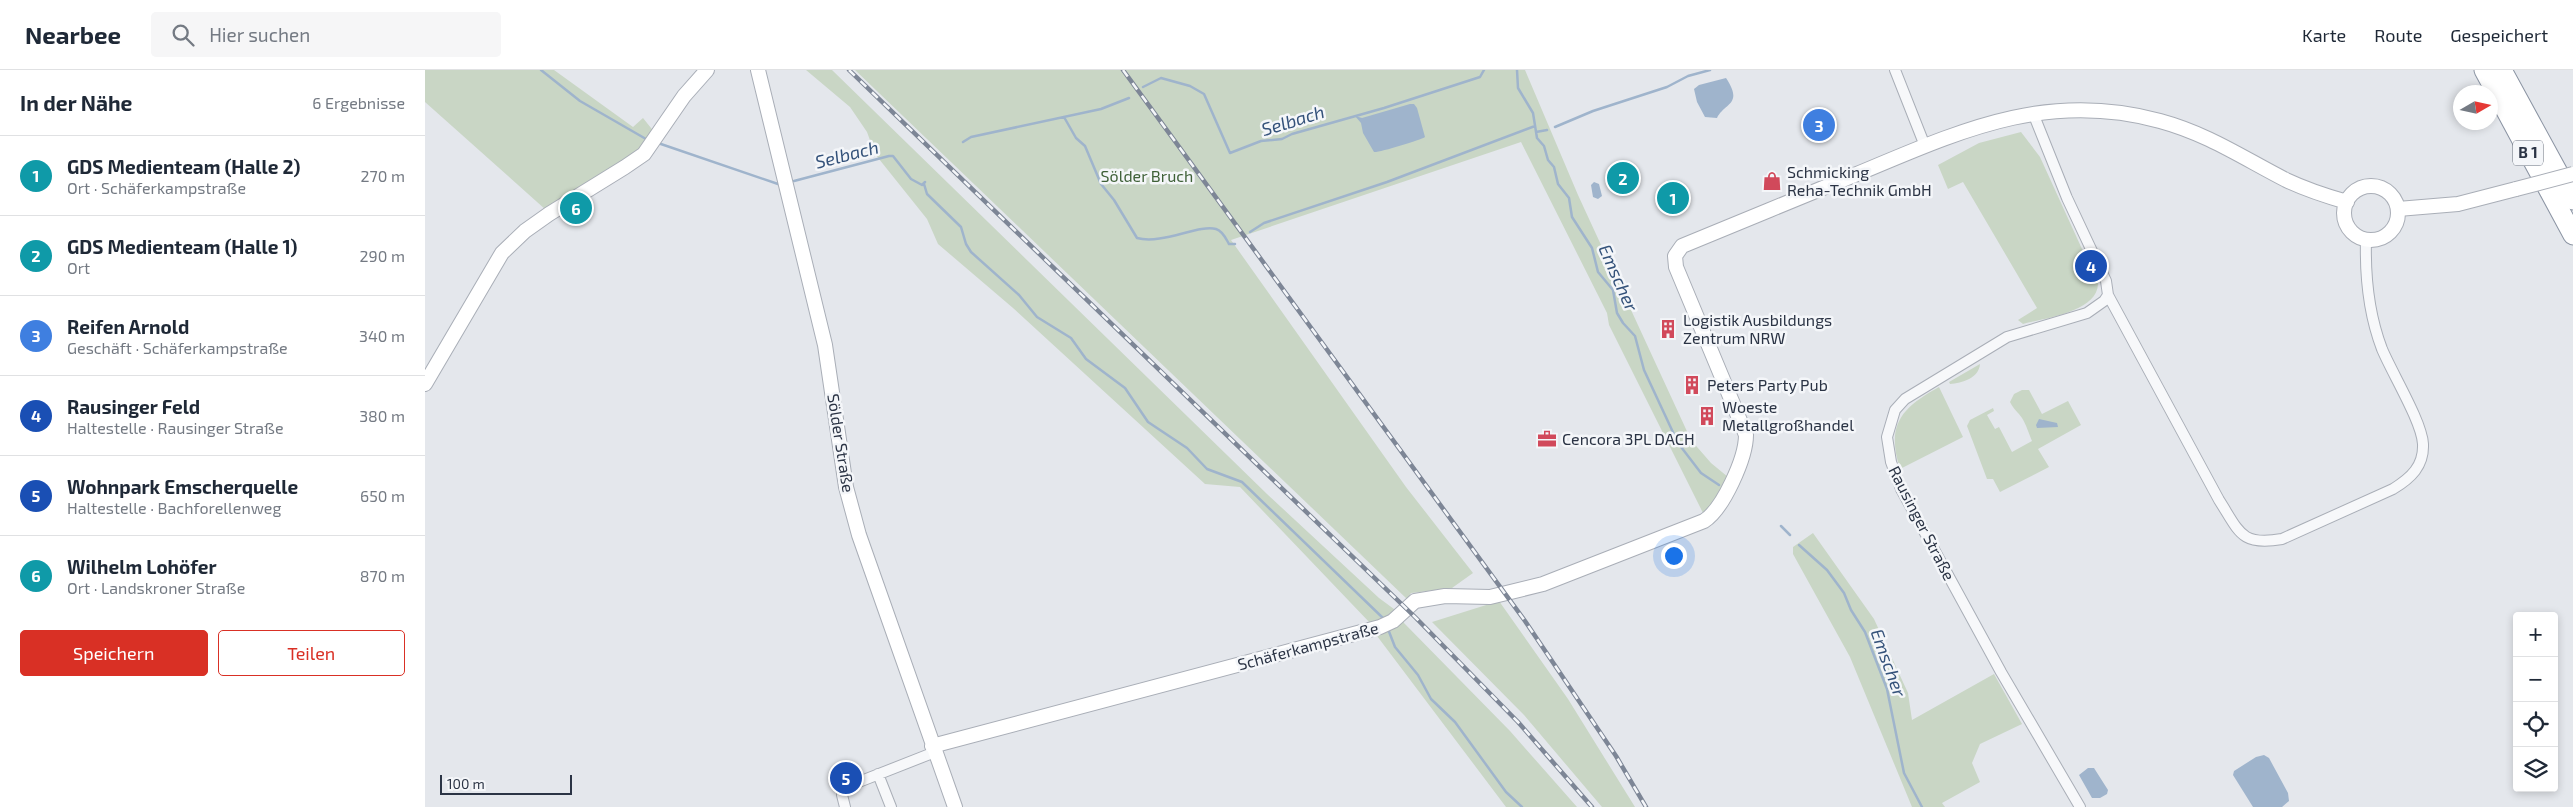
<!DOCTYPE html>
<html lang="de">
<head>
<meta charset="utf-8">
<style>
	:root { --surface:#fff; --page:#f6f6f7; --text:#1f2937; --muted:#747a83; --line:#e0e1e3; --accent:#d93025 }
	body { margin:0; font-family:"Exo 2",sans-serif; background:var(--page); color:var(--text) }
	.controls { position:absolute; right:15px; bottom:15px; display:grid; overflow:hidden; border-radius:5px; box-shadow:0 2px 8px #0003 }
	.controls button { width:45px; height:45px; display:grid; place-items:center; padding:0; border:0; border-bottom:1px solid var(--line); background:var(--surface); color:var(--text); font:25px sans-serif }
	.compass { position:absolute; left:2028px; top:15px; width:45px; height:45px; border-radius:50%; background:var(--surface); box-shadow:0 2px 8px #0003; rotate:81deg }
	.scale { position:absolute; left:15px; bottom:12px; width:132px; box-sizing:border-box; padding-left:5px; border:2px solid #2b3445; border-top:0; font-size:14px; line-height:18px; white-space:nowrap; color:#2b3445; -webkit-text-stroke:4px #f4f6f9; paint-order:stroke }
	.you { position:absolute; left:1248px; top:485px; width:18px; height:18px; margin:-12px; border:4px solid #fff; border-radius:50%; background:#1a73e8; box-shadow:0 0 0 8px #1a73e833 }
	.badge { display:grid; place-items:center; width:32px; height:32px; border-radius:50%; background:var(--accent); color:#fff; font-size:16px; font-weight:700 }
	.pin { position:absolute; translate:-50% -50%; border:2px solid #fff; box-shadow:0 1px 5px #0006 }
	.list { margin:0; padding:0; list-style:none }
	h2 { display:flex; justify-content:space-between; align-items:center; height:65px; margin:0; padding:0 20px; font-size:21px }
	h2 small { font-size:16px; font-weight:400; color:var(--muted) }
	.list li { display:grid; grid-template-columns:32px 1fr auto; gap:15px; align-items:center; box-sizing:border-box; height:80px; padding:0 20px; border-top:1px solid var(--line) }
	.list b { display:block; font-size:19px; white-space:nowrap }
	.list p { margin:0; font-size:16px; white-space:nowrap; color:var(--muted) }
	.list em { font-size:16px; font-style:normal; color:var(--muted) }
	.actions { display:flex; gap:10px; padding:15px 20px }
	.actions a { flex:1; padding:11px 0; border:1px solid var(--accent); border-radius:5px; text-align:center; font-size:18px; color:var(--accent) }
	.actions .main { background:var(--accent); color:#fff }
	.icon { flex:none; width:28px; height:28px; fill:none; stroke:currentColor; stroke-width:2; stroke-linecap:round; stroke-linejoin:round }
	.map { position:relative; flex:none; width:2148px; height:737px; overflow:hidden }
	header { display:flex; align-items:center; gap:30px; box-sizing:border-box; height:70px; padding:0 25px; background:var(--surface); border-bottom:1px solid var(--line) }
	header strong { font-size:24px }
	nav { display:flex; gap:28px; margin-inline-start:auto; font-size:18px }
	.search { width:350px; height:45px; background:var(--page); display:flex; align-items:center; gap:12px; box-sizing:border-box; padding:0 18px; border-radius:5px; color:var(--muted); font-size:19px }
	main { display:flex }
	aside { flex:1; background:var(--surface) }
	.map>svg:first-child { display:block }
	.green { fill:#c9d6c5 }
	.water { fill:#9fb4cc }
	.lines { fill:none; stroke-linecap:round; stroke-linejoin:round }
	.stream { stroke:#9fb4cc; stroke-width:2.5 }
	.street-casing { stroke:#a9aeb7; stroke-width:12 }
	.secondary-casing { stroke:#a9aeb7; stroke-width:16 }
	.highway-casing { stroke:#8b94a3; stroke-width:21 }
	.street { stroke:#f7f8fa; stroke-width:10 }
	.secondary { stroke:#fff; stroke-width:14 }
	.highway { stroke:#fff; stroke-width:19 }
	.rail-casing { stroke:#7d8696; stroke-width:4.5 }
	.rail { stroke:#f4f6f9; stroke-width:2.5; stroke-dasharray:8; stroke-linecap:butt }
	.secondary-bridge-casing { stroke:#a9aeb7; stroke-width:16; stroke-linecap:butt }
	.secondary-bridge { stroke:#fff; stroke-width:14 }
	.labels { text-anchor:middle; stroke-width:5; stroke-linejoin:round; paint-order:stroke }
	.shield { fill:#f4f6f9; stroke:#676e7b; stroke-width:1 }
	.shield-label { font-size:15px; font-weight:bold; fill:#2b3445 }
	.poi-label { font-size:16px; fill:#2b3445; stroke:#f4f6f9; text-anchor:start }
	.park-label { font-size:16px; fill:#3f6138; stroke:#f4f6f9 }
	.street-label { font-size:16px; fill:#2b3445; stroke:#f4f6f9 }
	.water-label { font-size:18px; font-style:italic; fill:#34527a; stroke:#f4f6f9 }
</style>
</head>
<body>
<header>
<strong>Nearbee</strong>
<div class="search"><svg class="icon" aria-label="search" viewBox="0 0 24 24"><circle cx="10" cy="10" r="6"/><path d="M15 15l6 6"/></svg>Hier suchen</div>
<nav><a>Karte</a><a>Route</a><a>Gespeichert</a></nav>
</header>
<main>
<aside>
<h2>In der Nähe<small>6 Ergebnisse</small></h2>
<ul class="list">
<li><span class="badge" style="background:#0f9aa8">1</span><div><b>GDS Medienteam (Halle 2)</b><p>Ort · Schäferkampstraße</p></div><em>270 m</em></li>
<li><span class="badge" style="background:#0f9aa8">2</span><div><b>GDS Medienteam (Halle 1)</b><p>Ort</p></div><em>290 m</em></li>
<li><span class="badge" style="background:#3f7fe0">3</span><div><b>Reifen Arnold</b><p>Geschäft · Schäferkampstraße</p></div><em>340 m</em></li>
<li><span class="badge" style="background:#1a4fb4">4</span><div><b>Rausinger Feld</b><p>Haltestelle · Rausinger Straße</p></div><em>380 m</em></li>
<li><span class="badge" style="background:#1a4fb4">5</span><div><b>Wohnpark Emscherquelle</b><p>Haltestelle · Bachforellenweg</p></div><em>650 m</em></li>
<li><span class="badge" style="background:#0f9aa8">6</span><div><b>Wilhelm Lohöfer</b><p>Ort · Landskroner Straße</p></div><em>870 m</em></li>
</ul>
<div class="actions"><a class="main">Speichern</a><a>Teilen</a></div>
</aside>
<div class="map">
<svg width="2148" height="737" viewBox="0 0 2148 737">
	<rect width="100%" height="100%" fill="#e4e7ec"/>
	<!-- green -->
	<path class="green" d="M0 0H129L208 57 218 48 230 63C203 99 156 114 121 140L0 32Z
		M381 0H407L842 424 954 528 973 542 946 554 815 417 780 414 588 238 513 174 502 149 450 84 442 62 425 37Z
		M430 0H1100L1153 125 1266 370 1286 393 1303 407 1292 428 1279 445 1184 255 1182 243 1096 72 806 170 981 417 1048 503 1027 518 986 523 982 529Z
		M1596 62 1615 87 1673 214C1672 242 1620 248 1598 254L1593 250 1612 238 1538 112 1523 119 1513 95 1554 73Z
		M1555 294C1554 308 1537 313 1525 314L1524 312Z
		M1514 317 1538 367 1475 399C1461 355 1476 338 1514 317Z
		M1597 320H1604L1617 344 1643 331 1656 355 1613 379 1624 397 1575 422 1568 409H1562L1542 356 1545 350 1568 338 1569 341 1562 345 1570 359 1574 357 1587 382 1607 371C1604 364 1601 354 1597 348 1593 342 1589 340 1585 332L1589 324Z
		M1388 463 1449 549 1483 623 1487 650 1569 604 1597 654 1555 674 1547 693 1555 712 1517 733 1520 737H1487L1425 587 1368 484V477Z
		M1074 531 1143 629 1210 737H1177L1099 645 1007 552Z
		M977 546 979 553 1085 661 1152 737H1081L949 562Z"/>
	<!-- water -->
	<path class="water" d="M1301 8C1319 35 1299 33 1292 48L1280 47 1272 32 1269 19 1274 15Z
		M985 34H989L992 38 1000 67C996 70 953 83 949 82L938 63 936 53 930 46 937 48Z
		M1169 112 1174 114 1177 126 1173 129 1168 127 1166 115Z
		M1614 349 1632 353 1633 357 1612 358 1611 355Z
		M1839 685 1844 688 1863 723 1864 731 1857 737H1828L1808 705 1809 701 1831 687Z
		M1663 698H1669L1683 720 1682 724 1675 728H1667L1654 705Z"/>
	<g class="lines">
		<!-- stream -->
		<path class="stream" d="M116 0 155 31 221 69
			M1092 0 1093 18 1108 43 1112 68 1119 76 1123 90 1129 97 1133 114 1144 128 1147 147 1167 178 1173 202 1188 220 1192 243 1198 253 1210 266 1219 300 1253 373 1276 403 1294 415
			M718 17 736 8 765 16 779 24 805 83 836 71 857 69 867 64 959 38 1055 7 1059 0
			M639 47 651 68 660 76 676 114 689 130 712 168C737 175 774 154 791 159 798 161 801 169 804 174H810
			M1130 57 1168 41 1242 17 1263 6 1285 0
			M1111 62 1122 60
			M538 72 546 67 676 39 704 28
			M233 73 353 114
			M369 111 464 86H468L486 109 497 115 500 112
			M499 114 502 124 536 157 541 174 546 182 594 225 612 247 646 268 661 289 700 318 723 352 762 378 782 399 817 412 959 549
			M825 162 839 153 962 112 1110 56
			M1356 456 1365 465
			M1374 475 1402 500 1419 523 1426 540 1440 562 1462 619 1479 703 1497 737
			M963 559 970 577 993 605 1006 629 1030 652 1081 722 1097 737"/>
		<!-- street casing -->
		<g class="street-casing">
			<path id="street" d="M1470 0 1500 76
				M1608 43 1642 128 1681 211 1683 225 1679 231 1662 243 1582 267 1480 329 1470 340 1462 367 1466 392 1476 419 1576 602 1655 737
				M1683 225 1794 430C1815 463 1816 476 1857 469L1968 419C1986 408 1999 396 1998 374 1997 352 1967 303 1957 279 1944 245 1940 207 1941 170
				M453 704 466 737
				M420 737 417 725 421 717 510 682"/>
		</g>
		<!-- secondary casing -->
		<g class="secondary-casing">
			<path id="secondary" d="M333 0 400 275 421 417 434 465 530 737
				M1919 143a27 27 0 1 1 54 0a27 27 0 1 1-54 0Z
				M1973 139 2033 134 2091 119
				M0 314 77 183 100 161 124 144 200 97 219 84 259 26 282 0
				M507 676 955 557 968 551 990 531 1020 526 1065 527 1118 514 1279 451C1298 439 1321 388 1321 365L1251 197 1250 186 1257 176C1315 152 1374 128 1432 104 1535 61 1621 20 1735 51 1783 64 1818 88 1861 110 1880 119 1901 126 1922 132"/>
		</g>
		<!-- highway casing -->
		<g class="highway-casing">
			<path id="highway" d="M2059 0 2148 165
				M2077 0 2148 130"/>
		</g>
		<!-- street -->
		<use href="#street" class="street"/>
		<!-- secondary -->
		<use href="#secondary" class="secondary"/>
		<!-- highway -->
		<use href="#highway" class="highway"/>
		<!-- rail casing -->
		<g class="rail-casing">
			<path id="rail" d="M424 0 990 547 1093 652 1167 737
				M698 0 1100 551 1191 686 1221 737"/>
		</g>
		<!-- rail -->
		<use href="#rail" class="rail"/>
		<!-- secondary-bridge casing -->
		<g class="secondary-bridge-casing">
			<path id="secondary-bridge" d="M2091 119 2148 104"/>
		</g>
		<!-- secondary-bridge -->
		<use href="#secondary-bridge" class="secondary-bridge"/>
	</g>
	<!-- icons -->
	<defs>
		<g id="shop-bare" transform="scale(1.5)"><path d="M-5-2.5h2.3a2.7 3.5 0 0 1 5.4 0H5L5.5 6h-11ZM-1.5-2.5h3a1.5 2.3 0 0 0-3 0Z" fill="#d1495b" stroke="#f4f6f9" stroke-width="2.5" paint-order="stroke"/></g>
		<g id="building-bare" transform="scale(1.5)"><path d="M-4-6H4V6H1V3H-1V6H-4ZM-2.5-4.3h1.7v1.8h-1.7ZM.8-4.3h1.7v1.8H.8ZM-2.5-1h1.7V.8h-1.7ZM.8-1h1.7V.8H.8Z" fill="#d1495b" stroke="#f4f6f9" stroke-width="2.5" paint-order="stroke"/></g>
		<g id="office-bare" transform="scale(1.5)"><path d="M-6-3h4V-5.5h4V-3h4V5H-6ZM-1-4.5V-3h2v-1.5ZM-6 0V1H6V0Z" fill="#d1495b" stroke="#f4f6f9" stroke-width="2.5" paint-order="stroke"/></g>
	</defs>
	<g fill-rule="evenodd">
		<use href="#shop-bare" x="1347" y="111"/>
		<use href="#building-bare" x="1243" y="259"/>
		<use href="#building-bare" x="1267" y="315"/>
		<use href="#building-bare" x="1282" y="346"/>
		<use href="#office-bare" x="1122" y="369"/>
	</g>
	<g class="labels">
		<!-- shield labels -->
		<rect class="shield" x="2088" y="70.5" width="30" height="25" rx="4"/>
		<g class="shield-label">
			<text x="2103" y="88">B 1</text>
		</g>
		<!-- poi labels -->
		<g class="poi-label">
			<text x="1362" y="108">Schmicking<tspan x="1362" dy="18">Reha-Technik GmbH</tspan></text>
			<text x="1258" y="256">Logistik Ausbildungs<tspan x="1258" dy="18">Zentrum NRW</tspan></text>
			<text x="1282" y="321">Peters Party Pub</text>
			<text x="1297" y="343">Woeste<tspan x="1297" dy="18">Metallgroßhandel</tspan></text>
			<text x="1137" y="375">Cencora 3PL DACH</text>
		</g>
		<!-- park labels -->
		<g class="park-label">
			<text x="722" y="112">Sölder Bruch</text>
		</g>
		<!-- street labels -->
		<g class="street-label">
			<text transform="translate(416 373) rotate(81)" y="6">Sölder Straße</text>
			<text transform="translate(1497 453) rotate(63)" y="6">Rausinger Straße</text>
			<text transform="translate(883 576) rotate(-15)" y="6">Schäferkampstraße</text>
		</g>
		<!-- water labels -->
		<g class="water-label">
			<text transform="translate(868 51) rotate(-17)" y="6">Selbach</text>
			<text transform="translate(422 85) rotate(-14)" y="6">Selbach</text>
			<text transform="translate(1193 208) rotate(66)" y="6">Emscher</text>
			<text transform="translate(1463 593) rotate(70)" y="6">Emscher</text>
		</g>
	</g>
</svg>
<div class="controls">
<button>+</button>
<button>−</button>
<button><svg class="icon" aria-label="locate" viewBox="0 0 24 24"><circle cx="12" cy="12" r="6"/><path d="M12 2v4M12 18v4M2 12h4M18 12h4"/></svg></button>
<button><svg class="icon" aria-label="layers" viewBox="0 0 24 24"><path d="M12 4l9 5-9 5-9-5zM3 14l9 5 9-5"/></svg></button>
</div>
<svg class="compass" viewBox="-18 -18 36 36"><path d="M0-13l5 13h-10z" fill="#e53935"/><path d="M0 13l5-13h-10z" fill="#747a83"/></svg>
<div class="scale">100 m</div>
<div class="you"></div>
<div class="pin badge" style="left:1248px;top:128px;background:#0f9aa8">1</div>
<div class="pin badge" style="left:1198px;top:108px;background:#0f9aa8">2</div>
<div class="pin badge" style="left:1394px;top:55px;background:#3f7fe0">3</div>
<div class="pin badge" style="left:1666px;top:196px;background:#1a4fb4">4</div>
<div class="pin badge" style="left:421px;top:708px;background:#1a4fb4">5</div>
<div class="pin badge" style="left:151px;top:138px;background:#0f9aa8">6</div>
</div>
</main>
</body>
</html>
